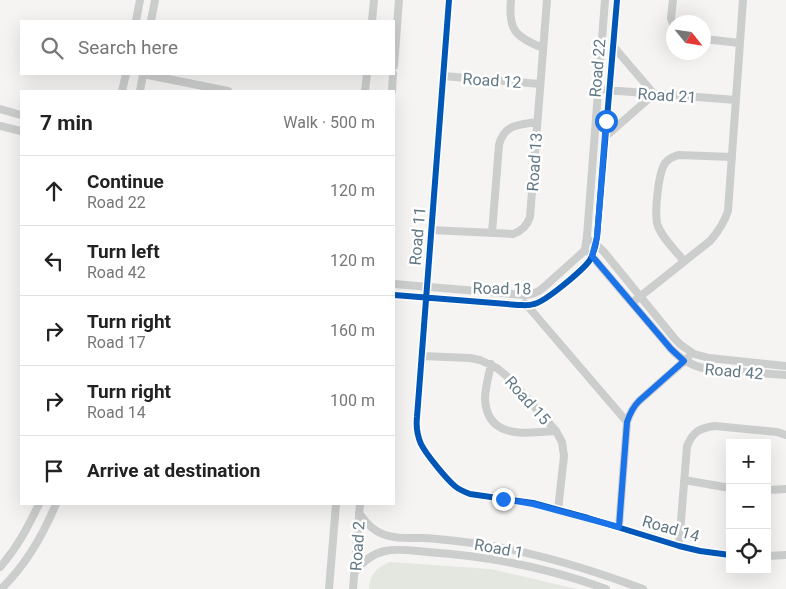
<!DOCTYPE html>
<html lang="en">
<head>
<meta charset="utf-8">
<style>
	:root { --surface:#fff; --page:#f6f6f6; --text:#222; --muted:#767676; --line:#e0e0e0 }
	body { margin:0; font-family:Roboto,sans-serif; background:var(--page); color:var(--text) }
	.controls { position:absolute; right:15px; bottom:15px; display:grid; overflow:hidden; border-radius:0px; box-shadow:0 5px 20px #0002 }
	.controls button { width:45px; height:45px; display:grid; place-items:center; padding:0; border:0; border-bottom:1px solid var(--line); background:var(--surface); color:var(--text); font:25px sans-serif }
	.compass { position:absolute; left:666px; top:15px; width:45px; height:45px; border-radius:50%; background:var(--surface); box-shadow:0 5px 20px #0002; rotate:120deg }
	.stop { position:absolute; width:15px; height:15px; margin:-11px; border:4px solid #1a73e8; border-radius:50%; background:#fff }
	.stop.end { background:#1a73e8; border-color:#fff; box-shadow:0 1px 5px #0008 }
	.list { margin:0; padding:0; list-style:none }
	h2 { display:flex; justify-content:space-between; align-items:center; height:65px; margin:0; padding:0 20px; font-size:21px }
	h2 small { font-size:16px; font-weight:400; color:var(--muted) }
	.list li { display:grid; grid-template-columns:32px 1fr auto; gap:15px; align-items:center; box-sizing:border-box; height:70px; padding:0 20px; border-top:1px solid var(--line) }
	.list b { display:block; font-size:19px; white-space:nowrap }
	.list p { margin:0; font-size:16px; white-space:nowrap; color:var(--muted) }
	.list em { font-size:16px; font-style:normal; color:var(--muted) }
	.icon { flex:none; width:28px; height:28px; fill:none; stroke:currentColor; stroke-width:2; stroke-linecap:round; stroke-linejoin:round }
	.map { position:relative; flex:none; width:786px; height:589px; overflow:hidden }
	.search { position:absolute; background:var(--surface); box-shadow:0 5px 20px #0002; left:20px; top:20px; width:375px; height:55px; display:flex; align-items:center; gap:12px; box-sizing:border-box; padding:0 18px; border-radius:0px; color:var(--muted); font-size:19px }
	.panel { position:absolute; background:var(--surface); box-shadow:0 5px 20px #0002; left:20px; top:90px; width:375px; height:415px; border-radius:0px }
	.map>svg:first-child { display:block }
	.green { fill:#e4e7e0 }
	.lines { fill:none; stroke-linecap:round; stroke-linejoin:round }
	.minor { stroke:#cccdcd; stroke-width:8 }
	.cycleway-casing { stroke:#fff; stroke-width:9 }
	.cycleway { stroke:#0057b8; stroke-width:6 }
	.route { stroke:#1a73e8; stroke-width:6 }
	.labels { text-anchor:middle; stroke-width:5; stroke-linejoin:round; paint-order:stroke }
	.street-label { font-size:16px; fill:#627885; stroke:#fff }
</style>
</head>
<body>
<div class="map">
<svg width="786" height="589" viewBox="0 0 786 589">
	<rect width="100%" height="100%" fill="#f5f4f2"/>
	<!-- green -->
	<path class="green" d="M390 562 491 569 577 589H369C369 575 377 567 390 562Z"/>
	<g class="lines">
		<!-- minor -->
		<path class="minor" d="M449 0 417 417C416 426 417 435 421 444 426 454 447 480 456 487 460 490 465 492 470 494L533 503 588 518 679 546 700 551 730 555
			M511 0C508 30 515 37 543 48
			M673 0 671 18 674 27
			M136 21 140 0
			M151 21 155 0
			M372 21 374 0
			M704 39 740 43
			M394 66 399 0
			M143 74 228 91
			M443 76 540 84
			M606 90 736 100
			M122 91 126 74
			M140 91 143 74
			M365 91 367 74
			M392 91 393 74
			M0 109 21 115
			M0 126 21 131
			M605 137 654 94 613 46
			M431 230 513 234C522 231 527 226 530 217L547 0
			M492 233 499 145C504 124 519 125 537 122
			M593 241 604 252 675 339 681 345 694 354 709 358 786 366
			M590 254 671 349C681 360 692 366 707 369L786 375
			M684 261C676 251 660 236 657 223 655 211 658 171 666 162 670 158 674 156 679 155L732 157
			M394 284 524 295C531 295 537 293 543 288L583 252 585 249 587 236 605 0
			M394 295 518 305C523 305 529 306 534 304 545 302 583 270 590 260 594 253 596 245 597 237L617 0
			M525 303 627 422
			M632 303 710 241C719 231 724 223 728 211L743 0
			M422 356 470 358 480 360 497 368 509 378 556 431 562 442 564 456 558 510
			M491 364C489 375 485 388 485 399 487 440 527 433 556 431
			M684 480 730 488
			M767 490 786 489
			M359 513C367 524 375 533 389 536 400 539 412 538 423 538 440 539 456 541 473 543 531 551 587 568 643 589
			M619 527 627 422C630 413 633 407 639 401L688 358
			M679 546 687 446C693 432 699 428 715 426L777 432 786 435
			M767 556 786 555
			M0 567C17 548 28 527 39 504
			M355 572C363 561 372 554 385 551 399 548 414 551 427 552 488 556 549 568 606 589
			M1 589C26 565 43 535 56 504
			M329 589 336 504
			M353 589 360 504"/>
		<!-- cycleway casing -->
		<g class="cycleway-casing">
			<path id="cycleway" d="M449 0 417 417C416 426 417 435 421 444 426 454 447 480 456 487 460 490 465 492 470 494L533 503 588 518 679 546 700 551 730 555
				M394 295 518 305C523 305 529 306 534 304 545 302 583 270 590 260 594 253 596 245 597 237L617 0"/>
		</g>
		<!-- cycleway -->
		<use href="#cycleway" class="cycleway"/>
	</g>
	<g class="lines">
		<!-- route -->
		<path class="route" d="M503 499 533 504 619 527 627 422C630 413 633 407 639 401L684 361 671 349 592 256 597 237 606 121"/>
	</g>
	<g class="labels">
		<!-- street labels -->
		<g class="street-label">
			<text transform="translate(597 68) rotate(-85)" y="6">Road 22</text>
			<text transform="translate(492 80) rotate(4)" y="6">Road 12</text>
			<text transform="translate(667 95) rotate(4)" y="6">Road 21</text>
			<text transform="translate(534 162) rotate(-86)" y="6">Road 13</text>
			<text transform="translate(417 236) rotate(-85)" y="6">Road 11</text>
			<text transform="translate(502 288) rotate(1)" y="6">Road 18</text>
			<text transform="translate(734 371) rotate(5)" y="6">Road 42</text>
			<text transform="translate(528 400) rotate(48)" y="6">Road 15</text>
			<text transform="translate(671 528) rotate(16)" y="6">Road 14</text>
			<text transform="translate(357 546) rotate(-86)" y="6">Road 2</text>
			<text transform="translate(499 548) rotate(10)" y="6">Road 1</text>
		</g>
	</g>
</svg>
<div class="controls">
<button>+</button>
<button>−</button>
<button><svg class="icon" aria-label="locate" viewBox="0 0 24 24"><circle cx="12" cy="12" r="6"/><path d="M12 2v4M12 18v4M2 12h4M18 12h4"/></svg></button>
</div>
<svg class="compass" viewBox="-18 -18 36 36"><path d="M0-13l5 13h-10z" fill="#e53935"/><path d="M0 13l5-13h-10z" fill="#767676"/></svg>
<div class="stop" style="left:606px;top:121px"></div>
<div class="stop end" style="left:503px;top:499px"></div>
<div class="search"><svg class="icon" aria-label="search" viewBox="0 0 24 24"><circle cx="10" cy="10" r="6"/><path d="M15 15l6 6"/></svg>Search here</div>
<section class="panel">
<h2>7 min<small>Walk · 500 m</small></h2>
<ul class="list">
<li><svg class="icon" aria-label="ahead" viewBox="0 0 24 24"><path d="M12 20V5M6 11l6-6 6 6"/></svg><div><b>Continue</b><p>Road 22</p></div><em>120 m</em></li>
<li><svg class="icon" aria-label="left" viewBox="0 0 24 24"><path d="M17 20v-9H6M10 6l-5 5 5 5"/></svg><div><b>Turn left</b><p>Road 42</p></div><em>120 m</em></li>
<li><svg class="icon" aria-label="right" viewBox="0 0 24 24"><path d="M7 20v-9h11M14 6l5 5-5 5"/></svg><div><b>Turn right</b><p>Road 17</p></div><em>160 m</em></li>
<li><svg class="icon" aria-label="right" viewBox="0 0 24 24"><path d="M7 20v-9h11M14 6l5 5-5 5"/></svg><div><b>Turn right</b><p>Road 14</p></div><em>100 m</em></li>
<li><svg class="icon" aria-label="arrive" viewBox="0 0 24 24"><path d="M6 21V4h12l-3 4 3 4H6"/></svg><div><b>Arrive at destination</b></div></li>
</ul>
</section>
</div>
</body>
</html>
